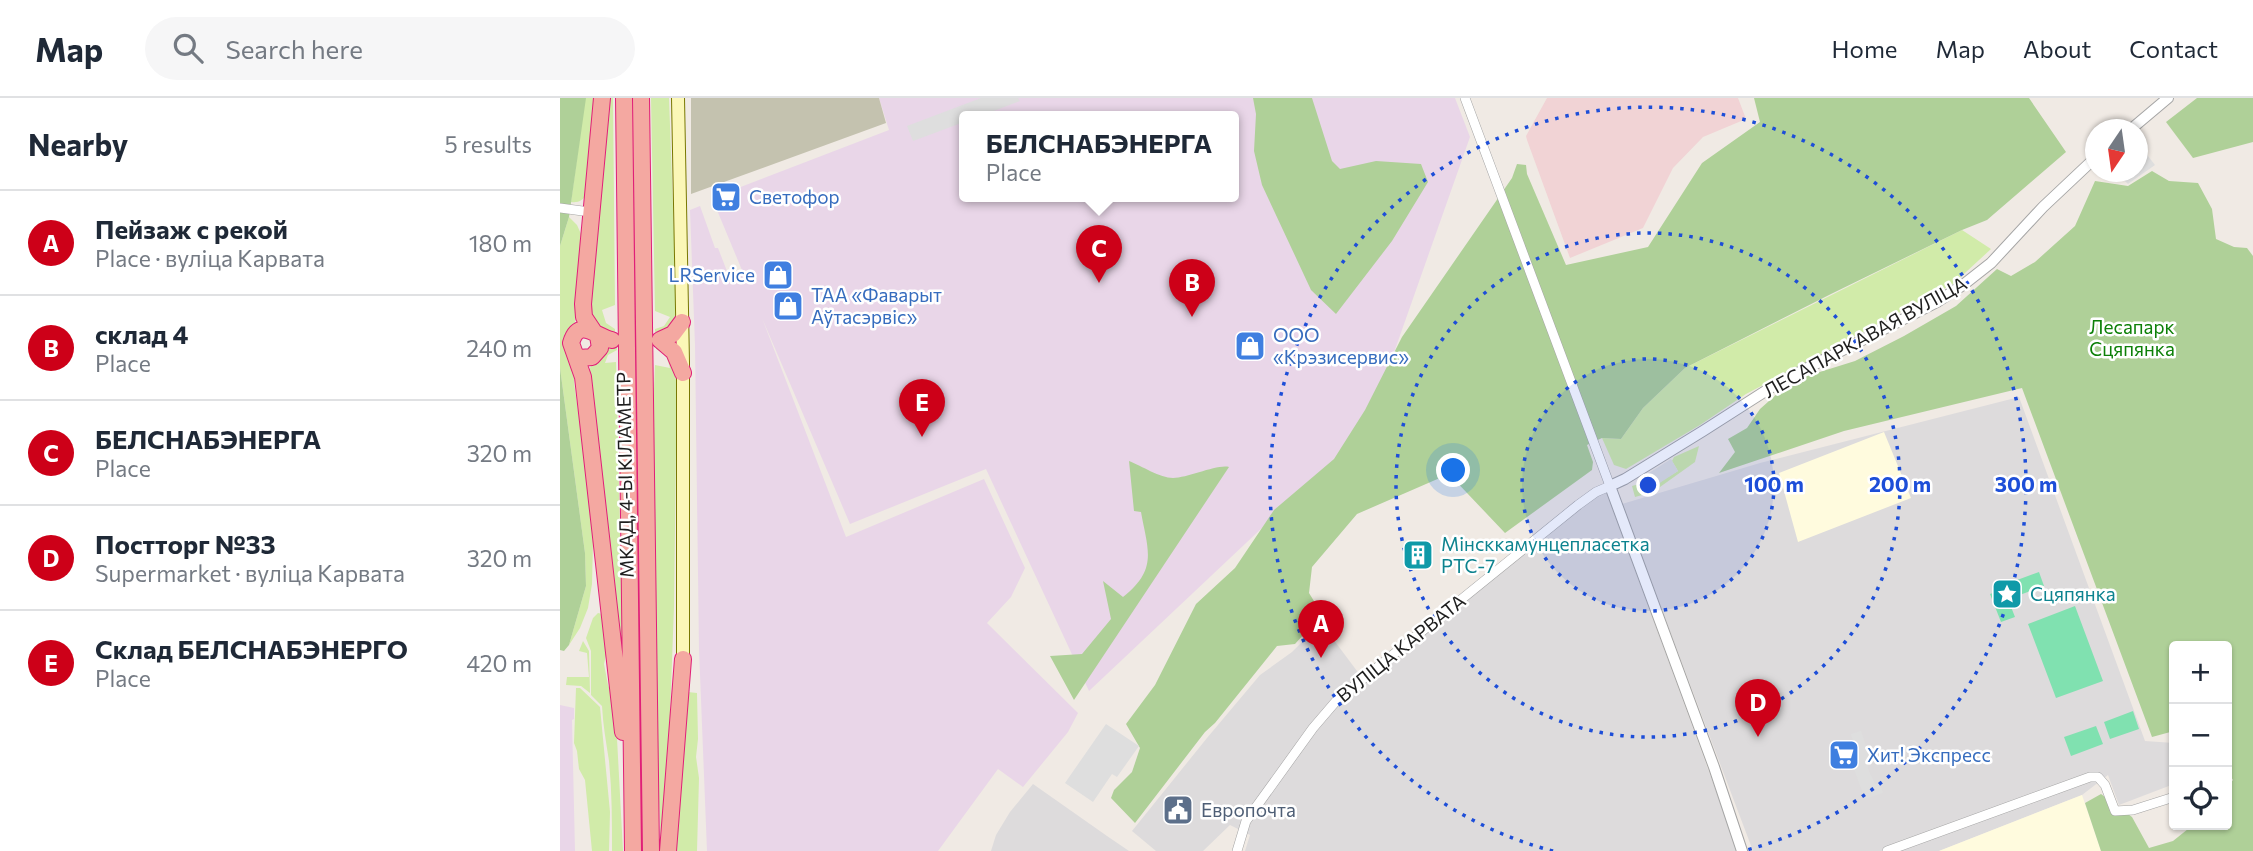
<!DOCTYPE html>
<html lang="en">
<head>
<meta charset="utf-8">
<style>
	:root { --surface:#fff; --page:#f6f6f7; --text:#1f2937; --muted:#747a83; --line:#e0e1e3; --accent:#cd0018 }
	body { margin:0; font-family:Commissioner,sans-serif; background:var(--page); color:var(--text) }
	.controls { position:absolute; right:21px; bottom:21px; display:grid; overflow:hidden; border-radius:7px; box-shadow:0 2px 5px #0004 }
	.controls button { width:63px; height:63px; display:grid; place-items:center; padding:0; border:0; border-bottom:2px solid var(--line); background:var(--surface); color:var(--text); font:35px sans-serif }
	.compass { position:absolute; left:1525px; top:21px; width:63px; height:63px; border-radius:50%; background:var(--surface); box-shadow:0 2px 5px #0004; rotate:193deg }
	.you { position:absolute; left:894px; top:373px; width:24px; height:24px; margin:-18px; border:5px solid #fff; border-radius:50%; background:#1a73e8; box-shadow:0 0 0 10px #1a73e833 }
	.badge { display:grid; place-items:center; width:46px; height:46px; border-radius:50%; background:var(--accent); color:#fff; font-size:23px; font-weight:700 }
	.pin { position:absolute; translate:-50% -58px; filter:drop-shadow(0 2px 4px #0008) }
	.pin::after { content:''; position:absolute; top:37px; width:24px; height:21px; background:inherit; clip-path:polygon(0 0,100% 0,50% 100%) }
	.popup { position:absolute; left:399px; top:13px; width:280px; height:91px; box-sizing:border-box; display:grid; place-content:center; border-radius:7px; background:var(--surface); filter:drop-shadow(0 2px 5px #0005); font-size:23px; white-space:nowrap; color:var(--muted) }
	.popup b { font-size:26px; color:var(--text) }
	.popup::after { content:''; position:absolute; left:50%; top:100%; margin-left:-14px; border:14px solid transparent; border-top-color:var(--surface) }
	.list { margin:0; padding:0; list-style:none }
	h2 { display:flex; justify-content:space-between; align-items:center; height:91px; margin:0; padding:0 28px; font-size:30px }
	h2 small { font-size:23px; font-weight:400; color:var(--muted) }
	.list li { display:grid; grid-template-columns:46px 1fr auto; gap:21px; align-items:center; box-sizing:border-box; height:105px; padding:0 28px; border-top:2px solid var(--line) }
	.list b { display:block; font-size:26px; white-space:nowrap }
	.list p { margin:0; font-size:23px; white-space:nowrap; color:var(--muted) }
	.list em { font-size:23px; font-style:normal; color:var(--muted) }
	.icon { flex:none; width:38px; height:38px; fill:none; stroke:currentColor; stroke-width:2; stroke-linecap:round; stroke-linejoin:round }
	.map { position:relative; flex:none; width:1693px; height:753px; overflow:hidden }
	header { display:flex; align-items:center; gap:42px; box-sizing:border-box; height:98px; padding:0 35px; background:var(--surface); border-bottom:2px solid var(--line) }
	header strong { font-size:33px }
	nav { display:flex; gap:38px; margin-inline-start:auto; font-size:24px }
	.search { width:490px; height:63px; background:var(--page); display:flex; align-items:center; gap:18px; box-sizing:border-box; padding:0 24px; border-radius:38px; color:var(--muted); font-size:26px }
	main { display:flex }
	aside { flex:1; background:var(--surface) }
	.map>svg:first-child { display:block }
	.residential { fill:#dddbdc }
	.commercial { fill:#f1d3d5 }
	.industrial { fill:#e9d6e8; fill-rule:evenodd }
	.education { fill:#fffbde }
	.construction { fill:#c4c2af }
	.grass { fill:#d1eba9 }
	.forest { fill:#afd098 }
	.pitch { fill:#80e1b0 }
	.parking { fill:#dedede }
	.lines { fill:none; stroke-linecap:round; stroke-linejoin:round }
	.minor-casing { stroke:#a5a5a5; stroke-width:10 }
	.tertiary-casing { stroke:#a5a5a5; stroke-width:12 }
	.secondary-casing { stroke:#797802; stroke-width:14 }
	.trunk-casing { stroke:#e01f78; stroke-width:18 }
	.minor { stroke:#fff; stroke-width:9 }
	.tertiary { stroke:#fff; stroke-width:10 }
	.secondary { stroke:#fbf7b7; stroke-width:12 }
	.trunk { stroke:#f4a8a1; stroke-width:16 }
	.ring { fill:none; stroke:#1d4ed8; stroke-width:3.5; stroke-dasharray:3.5 7 }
	.labels { text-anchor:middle; stroke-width:5; stroke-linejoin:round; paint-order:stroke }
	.shop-label { font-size:19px; fill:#366cbe; stroke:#fff; text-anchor:start }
	.park-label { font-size:19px; fill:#0d8008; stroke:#fff }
	.street-label { font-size:19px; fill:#1e1e1e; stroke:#fff }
	.culture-label { font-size:19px; fill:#0d838f; stroke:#fff; text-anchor:start }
	.service-label { font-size:19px; fill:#4e5e75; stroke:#fff; text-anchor:start }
	.centre { fill:#1d4ed8; stroke:#fff; stroke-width:3.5 }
	.ring-label { font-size:21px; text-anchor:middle; font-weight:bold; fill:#1d4ed8; stroke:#fff; stroke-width:5; stroke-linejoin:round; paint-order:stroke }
</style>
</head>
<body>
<header>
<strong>Map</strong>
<div class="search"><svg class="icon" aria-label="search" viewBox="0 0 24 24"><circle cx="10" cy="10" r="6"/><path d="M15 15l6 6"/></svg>Search here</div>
<nav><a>Home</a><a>Map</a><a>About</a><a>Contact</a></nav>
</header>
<main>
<aside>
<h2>Nearby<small>5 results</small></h2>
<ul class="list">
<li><span class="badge">A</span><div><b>Пейзаж с рекой</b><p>Place · вуліца Карвата</p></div><em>180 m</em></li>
<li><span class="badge">B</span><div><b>склад 4</b><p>Place</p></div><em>240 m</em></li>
<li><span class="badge">C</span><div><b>БЕЛСНАБЭНЕРГА</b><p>Place</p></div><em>320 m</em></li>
<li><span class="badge">D</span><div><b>Постторг №33</b><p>Supermarket · вуліца Карвата</p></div><em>320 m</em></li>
<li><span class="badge">E</span><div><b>Склад БЕЛСНАБЭНЕРГО</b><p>Place</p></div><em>420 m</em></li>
</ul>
</aside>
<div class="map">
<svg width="1693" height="753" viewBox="0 0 1693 753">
	<rect width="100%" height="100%" fill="#f0eae4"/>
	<!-- residential -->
	<path class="residential" d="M1459 299 1585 643 1614 645V686L1559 707 1548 677 1522 697 1379 753H1193L1062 406 1200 365Z
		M1046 393 1178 753H685L690 737 670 727 643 753H596L572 733 647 640 700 577 732 554 761 525 803 581 1027 403Z
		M473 686 547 738 569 753H431L436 737 450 714Z"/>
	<!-- commercial -->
	<path class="commercial" d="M987 0H1178L1186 21 1143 39 1113 70 1083 130 1010 160 967 42 966 38Z"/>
	<!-- industrial -->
	<path class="industrial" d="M319 0H895L910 39 807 331 529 593 426 371 290 426 202 220 286 439 424 381 465 470 451 499 427 525 518 615 508 634 463 689 438 671 378 753H147L139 551 135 247 130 112 140 108 155 150H158L170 181 184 177 152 100 329 32ZM404 19H674V99H404Z
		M0 607 14 610V621L12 622 15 753H0Z"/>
	<!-- education -->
	<path class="education" d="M1324 334 1351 400 1238 444 1219 375Z
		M1522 697 1541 753H1379Z"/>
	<!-- construction -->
	<path class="construction" d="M131 0H319L326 25 131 96Z"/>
	<!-- grass -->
	<path class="grass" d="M25 0H36L27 96C23 102 19 105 11 104Z
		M50 0H53L55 207 42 212 46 225 55 231V235C39 233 31 223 31 206L47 18Z
		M91 0H109L116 191 115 221 104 232 95 234V231L104 228 110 219 95 213Z
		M9 119 17 127 21 136 15 218 14 285 29 389 33 444 32 486 28 510 20 530 9 547 26 488 25 455 0 270V148Z
		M1402 132 1431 151 1393 186 1186 296 1140 327 1066 371 1054 367 1042 340 1061 341 1083 310 1125 270Z
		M96 247H101L117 272 114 509 107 699 101 748 97 659 93 315 95 267 110 270 106 257 96 251Z
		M50 248H57V252L48 257 45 265 56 264 63 553 57 554 29 273C32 263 40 252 50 248Z
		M1139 348 1135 364 1093 394 1075 399 1072 388 1079 386 1085 393 1118 373 1112 363 1114 359Z
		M38 515 42 516 46 557 44 566 48 587 55 603 63 753H52C52 723 52 693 49 663 46 644 43 627 42 608L31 597V553L26 540 33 520Z
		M23 543 29 553 30 595 21 588 6 587 7 579H29L27 555 19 553Z
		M16 590H20L40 609 50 714 49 753H32L25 682 19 671 17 653 14 645Z
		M128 594 137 595 138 641 136 659 139 680 137 753H113Z"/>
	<!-- forest -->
	<path class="forest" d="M0 0H26L9 119 0 148Z
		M693 0H752L772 63 780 71 816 63 861 66 868 84 832 143 776 216 751 192 702 87 694 53 696 16Z
		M1194 0H1469L1506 54 1427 122 1402 132 1271 196 1125 270 1083 310 1061 341 1042 340 1027 347 1033 364 1032 372 945 435 889 376 797 416 752 469 749 495 762 516 735 546 717 548 655 625 645 634 575 725 551 700 554 692 572 674 580 650 566 626 595 587 636 506 675 470 714 412 774 361 805 312 842 239 952 80 957 66 966 67 967 76 1006 167 1088 149 1142 65 1200 24Z
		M1637 0H1693V44L1633 60 1606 24Z
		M1592 73 1609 83 1638 85 1652 111 1656 141 1674 149 1687 150 1693 158V753H1541L1525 705 1541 696 1572 719 1589 750 1613 743 1633 727H1667V689L1673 682 1667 673V548H1614V633L1592 639 1462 290 1284 333 1159 375 1175 354 1168 341 1187 330 1200 311 1226 288 1236 287 1247 278 1295 263 1344 238 1396 208 1437 171 1451 178 1475 164 1515 128 1535 83 1568 88Z
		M0 270 25 455 26 488 9 547 4 553 0 552Z
		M569 363C582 368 600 380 613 380 628 380 657 366 669 369L514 602 490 558 522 556 551 521 543 483 563 499C598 471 588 453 581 414L574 413Z"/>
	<!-- pitch -->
	<path class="pitch" d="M1479 474 1484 488 1454 499 1449 485Z
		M1444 491 1455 519 1441 524 1430 496Z
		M1515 508 1543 583 1496 600 1468 526Z
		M1573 613 1579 631 1550 641 1544 624Z
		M1536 628 1543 646 1511 658 1504 639Z"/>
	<!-- parking -->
	<path class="parking" d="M421 0H458L460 3 418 19H404V24L353 43 347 28Z
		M1581 49 1595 67 1568 86 1555 74H1577L1578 52Z
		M1111 361 1118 373 1086 394 1078 382Z
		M546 626 579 648 557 679 552 676 533 704 505 685Z
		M1301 633 1308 654V671L1315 686H1320L1323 695 1305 701 1291 663 1297 659 1291 636Z"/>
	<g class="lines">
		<!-- minor casing -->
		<g class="minor-casing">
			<path id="minor" d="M0 110 30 114
				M677 753 686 723 753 630 777 602 1018 407 1036 394 1050 388 905 0
				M1327 753 1530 679H1538L1545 687 1555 713 1573 712 1614 699"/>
		</g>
		<!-- tertiary casing -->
		<g class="tertiary-casing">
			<path id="tertiary" d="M1570 32 1608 0
				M1182 753 1154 669 1050 388 1065 381 1143 333 1218 285 1377 204 1403 187 1431 165 1483 109 1535 60"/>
		</g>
		<!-- secondary casing -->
		<g class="secondary-casing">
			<path id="secondary" d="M118 0 123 264V561"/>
		</g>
		<!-- trunk casing -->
		<g class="trunk-casing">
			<path id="trunk" d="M64 0 73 753
				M81 0 91 753
				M34 234 24 219 23 206 42 0
				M52 242C36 239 19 218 11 245L23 279 63 634
				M100 242 114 254 123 275
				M100 242 113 236 122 224
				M15 256 20 260 32 259 40 250 38 238
				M108 753 123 561"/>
		</g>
		<!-- minor -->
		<use href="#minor" class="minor"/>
		<!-- tertiary -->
		<use href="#tertiary" class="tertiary"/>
		<!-- secondary -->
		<use href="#secondary" class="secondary"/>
		<!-- trunk -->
		<use href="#trunk" class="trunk"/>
	</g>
	<!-- distance rings -->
	<circle cx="1088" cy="387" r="126" fill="#1d4ed8" fill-opacity=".12"/>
	<g class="ring">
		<circle cx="1088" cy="387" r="126"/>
		<circle cx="1088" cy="387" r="252"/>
		<path d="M993 753A378 378 0 1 1 1183 753"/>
	</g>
	<!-- icons -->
	<defs>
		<g id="supermarket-square" transform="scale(1.575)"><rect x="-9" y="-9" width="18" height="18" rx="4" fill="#3f7fe0" stroke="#fff"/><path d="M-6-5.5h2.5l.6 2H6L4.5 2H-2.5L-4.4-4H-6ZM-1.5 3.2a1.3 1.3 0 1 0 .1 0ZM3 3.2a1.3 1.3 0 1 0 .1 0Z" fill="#fff"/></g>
		<g id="shop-square" transform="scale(1.575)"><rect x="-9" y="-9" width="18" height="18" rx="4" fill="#3f7fe0" stroke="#fff"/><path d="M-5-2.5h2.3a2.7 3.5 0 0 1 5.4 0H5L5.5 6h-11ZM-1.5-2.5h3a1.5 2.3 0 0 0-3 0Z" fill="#fff"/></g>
		<g id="building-square" transform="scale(1.575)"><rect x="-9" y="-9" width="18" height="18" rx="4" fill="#0f9aa8" stroke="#fff"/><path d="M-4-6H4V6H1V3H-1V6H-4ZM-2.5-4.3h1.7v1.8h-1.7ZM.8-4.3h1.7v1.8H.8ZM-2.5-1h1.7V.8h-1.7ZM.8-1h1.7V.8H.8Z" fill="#fff"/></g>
		<g id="sight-square" transform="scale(1.575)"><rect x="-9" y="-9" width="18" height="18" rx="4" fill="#0f9aa8" stroke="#fff"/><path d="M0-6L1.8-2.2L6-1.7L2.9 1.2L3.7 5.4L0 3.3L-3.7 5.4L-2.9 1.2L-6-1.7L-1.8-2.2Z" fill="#fff"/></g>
		<g id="civic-square" transform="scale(1.575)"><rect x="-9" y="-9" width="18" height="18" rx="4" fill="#5c6f8a" stroke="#fff"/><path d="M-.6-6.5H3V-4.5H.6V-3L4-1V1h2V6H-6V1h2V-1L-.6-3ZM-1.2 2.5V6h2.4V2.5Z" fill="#fff"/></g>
	</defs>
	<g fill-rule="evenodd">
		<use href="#supermarket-square" x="166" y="99"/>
		<use href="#shop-square" x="218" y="177"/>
		<use href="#shop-square" x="228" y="208"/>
		<use href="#shop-square" x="690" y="248"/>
		<use href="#building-square" x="858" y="457"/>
		<use href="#sight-square" x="1447" y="496"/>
		<use href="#supermarket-square" x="1284" y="657"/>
		<use href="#civic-square" x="618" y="712"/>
	</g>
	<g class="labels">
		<!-- shop labels -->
		<g class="shop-label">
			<text x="189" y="106">Светофор</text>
			<text x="195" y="184" text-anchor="end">LRService</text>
			<text x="251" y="204">ТАА «Фаварыт<tspan x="251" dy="22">Аўтасэрвіс»</tspan></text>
			<text x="713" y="244">ООО<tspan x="713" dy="22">«Крэзисервис»</tspan></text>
			<text x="1307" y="664">Хит! Экспресс</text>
		</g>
		<!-- park labels -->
		<g class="park-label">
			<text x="1572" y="236">Лесапарк<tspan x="1572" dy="22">Сцяпянка</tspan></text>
		</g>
		<!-- street labels -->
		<g class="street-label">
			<text transform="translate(1305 239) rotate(-29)" y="7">ЛЕСАПАРКАВАЯ ВУЛІЦА</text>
			<text transform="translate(65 377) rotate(-91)" y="7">МКАД, 4-Ы КІЛАМЕТР</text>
			<text transform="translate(841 550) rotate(-39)" y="7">ВУЛІЦА КАРВАТА</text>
		</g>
		<!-- culture labels -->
		<g class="culture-label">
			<text x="881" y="453">Мінсккамунцепласетка<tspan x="881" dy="22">РТС-7</tspan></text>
			<text x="1470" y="503">Сцяпянка</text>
		</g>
		<!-- service labels -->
		<g class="service-label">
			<text x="641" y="719">Европочта</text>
		</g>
	</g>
	<circle cx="1088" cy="387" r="10" class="centre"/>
	<g class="ring-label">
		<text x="1214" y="394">100 m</text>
		<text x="1340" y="394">200 m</text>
		<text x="1466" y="394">300 m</text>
	</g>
</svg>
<div class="controls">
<button>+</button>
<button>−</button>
<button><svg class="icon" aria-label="locate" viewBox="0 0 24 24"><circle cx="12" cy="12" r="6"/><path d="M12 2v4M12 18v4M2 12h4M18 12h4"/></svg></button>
</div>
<svg class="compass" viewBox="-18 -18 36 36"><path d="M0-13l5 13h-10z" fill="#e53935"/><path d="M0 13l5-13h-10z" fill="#747a83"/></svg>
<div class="you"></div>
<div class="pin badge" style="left:761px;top:560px">A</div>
<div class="pin badge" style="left:632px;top:219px">B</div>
<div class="pin badge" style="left:539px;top:185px">C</div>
<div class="popup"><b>БЕЛСНАБЭНЕРГА</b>Place</div>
<div class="pin badge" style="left:1198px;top:639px">D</div>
<div class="pin badge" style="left:362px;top:339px">E</div>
</div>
</main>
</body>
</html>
